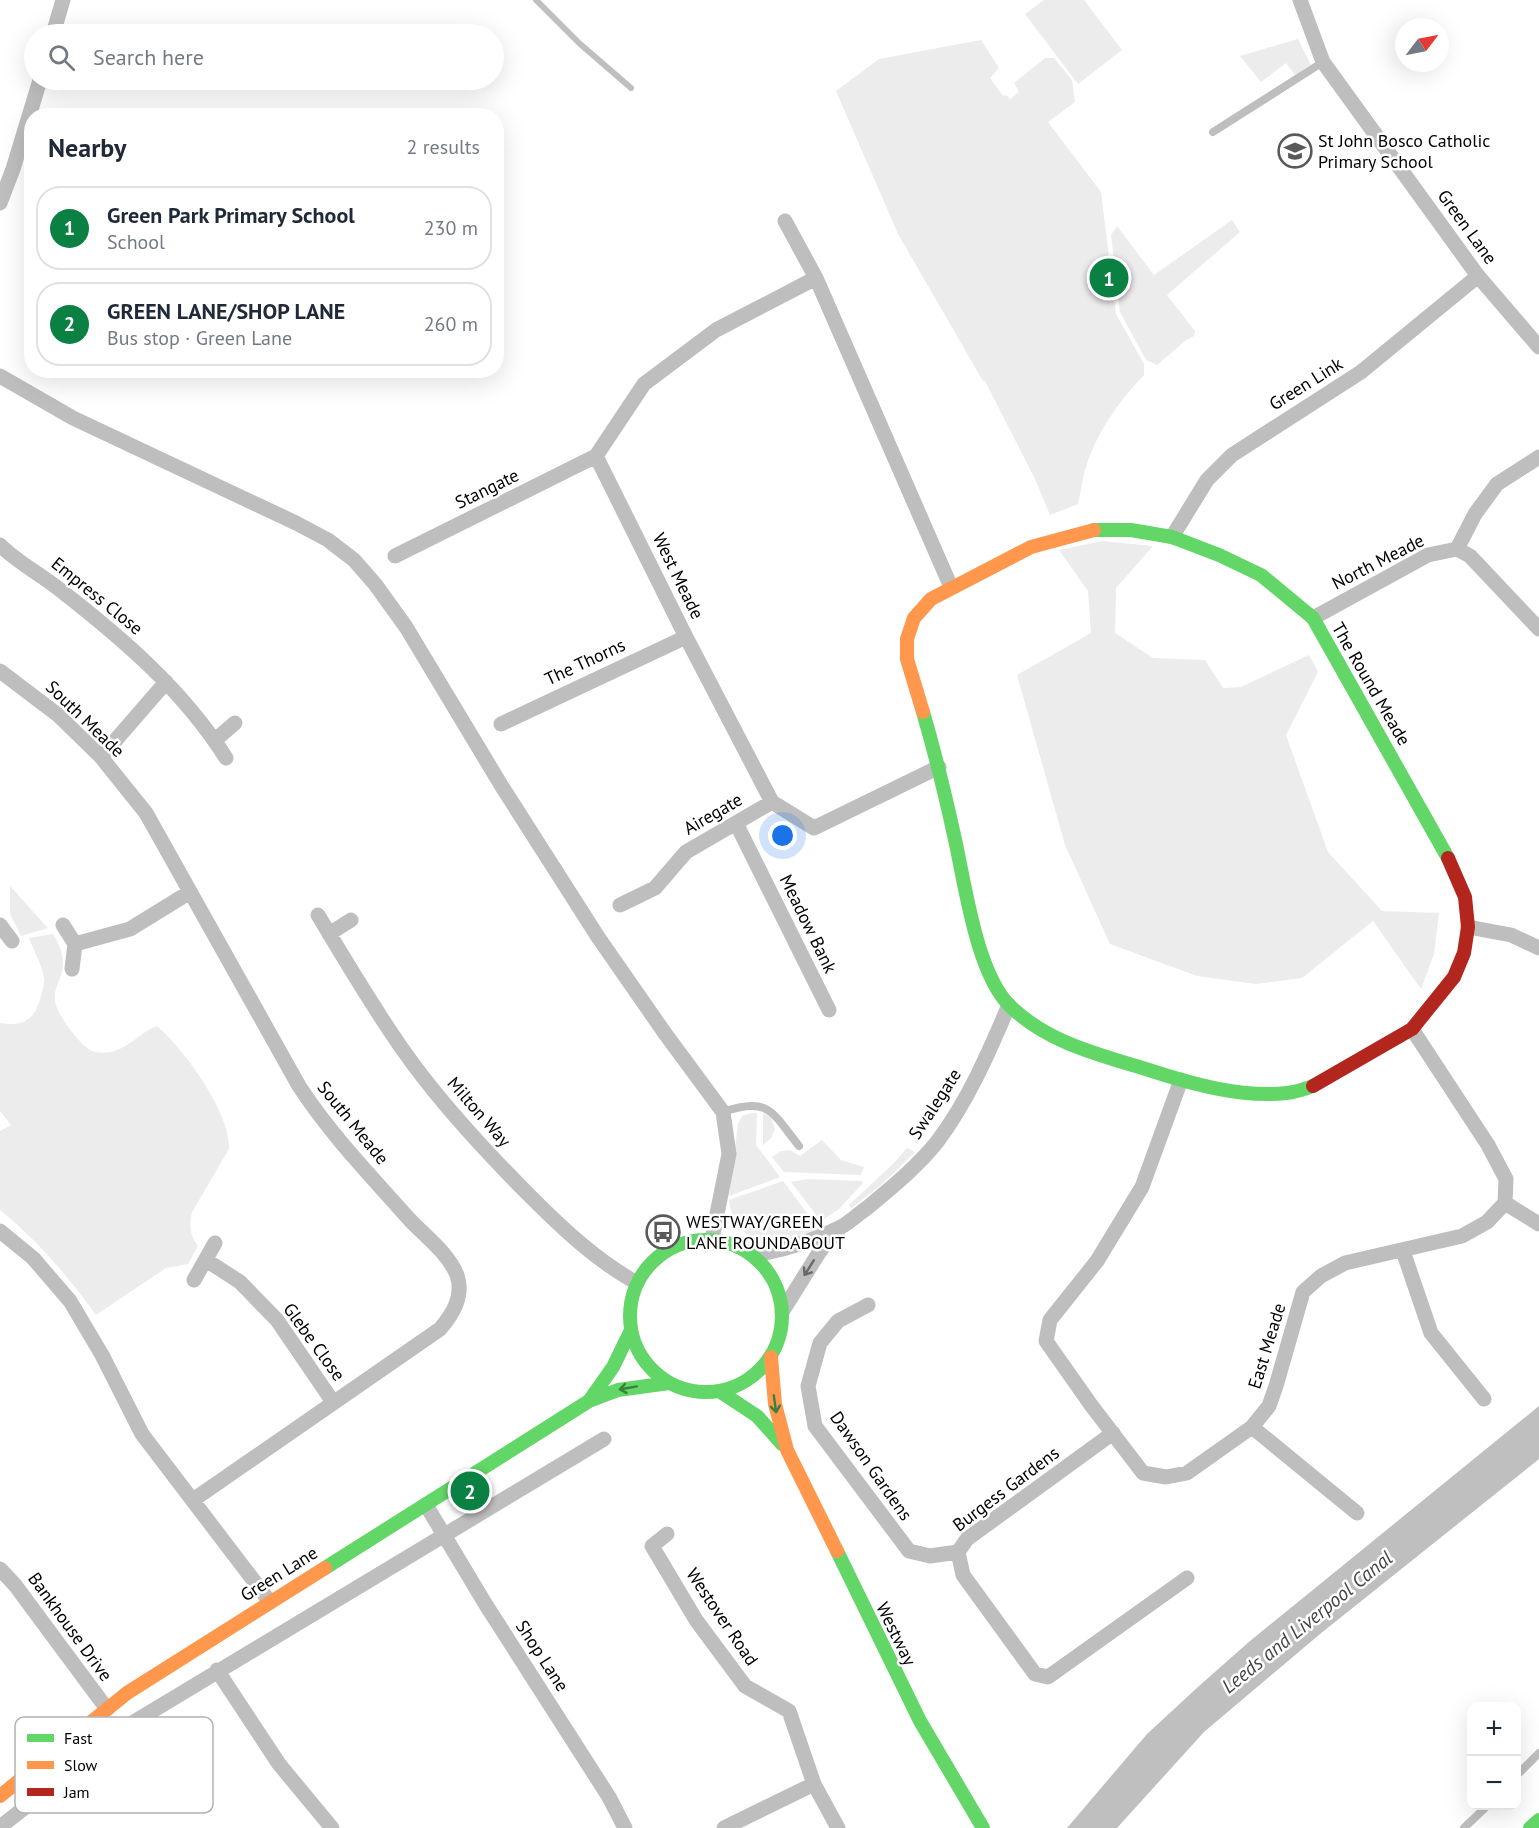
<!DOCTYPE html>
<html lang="en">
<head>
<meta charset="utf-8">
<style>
	:root { --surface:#fff; --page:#f2f2f3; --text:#1f2937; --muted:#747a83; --line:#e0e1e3; --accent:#0b8043 }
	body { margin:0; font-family:"PT Sans",sans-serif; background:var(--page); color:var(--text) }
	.controls { position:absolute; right:18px; bottom:18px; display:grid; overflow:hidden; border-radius:12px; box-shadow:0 6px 24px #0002 }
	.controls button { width:54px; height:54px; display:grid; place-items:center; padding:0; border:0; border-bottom:2px solid var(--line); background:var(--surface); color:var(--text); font:30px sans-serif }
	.compass { position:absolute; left:1395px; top:18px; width:54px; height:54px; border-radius:50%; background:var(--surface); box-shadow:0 6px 24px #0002; rotate:58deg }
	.you { position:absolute; left:783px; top:836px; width:21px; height:21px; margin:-15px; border:4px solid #fff; border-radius:50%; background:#1a73e8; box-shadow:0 0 0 9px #1a73e833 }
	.badge { display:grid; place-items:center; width:39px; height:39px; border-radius:50%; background:var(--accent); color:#fff; font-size:20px; font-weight:700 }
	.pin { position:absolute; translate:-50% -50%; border:3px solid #fff; box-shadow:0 2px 6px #0006 }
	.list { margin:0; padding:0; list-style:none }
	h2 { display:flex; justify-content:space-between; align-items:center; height:78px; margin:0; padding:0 24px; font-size:26px }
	h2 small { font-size:20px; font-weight:400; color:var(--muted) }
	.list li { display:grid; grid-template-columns:39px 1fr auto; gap:18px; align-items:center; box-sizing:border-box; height:84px; margin:0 12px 12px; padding:0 12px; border:2px solid var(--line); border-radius:24px }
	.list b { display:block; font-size:22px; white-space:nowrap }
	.list p { margin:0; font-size:20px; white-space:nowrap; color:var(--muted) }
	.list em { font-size:20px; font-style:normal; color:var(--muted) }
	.icon { flex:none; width:33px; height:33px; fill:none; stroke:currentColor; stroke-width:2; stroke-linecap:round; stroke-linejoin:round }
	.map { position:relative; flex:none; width:1539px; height:1828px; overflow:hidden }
	.search { position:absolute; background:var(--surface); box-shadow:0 6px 24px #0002; left:24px; top:24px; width:480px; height:66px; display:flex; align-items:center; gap:15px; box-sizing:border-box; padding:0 21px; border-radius:33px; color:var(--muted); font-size:22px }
	.panel { position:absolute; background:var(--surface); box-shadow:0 6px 24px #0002; left:24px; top:108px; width:480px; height:270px; border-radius:24px }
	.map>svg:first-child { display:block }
	.green { fill:#ececec }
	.water { fill:#bfbfbf }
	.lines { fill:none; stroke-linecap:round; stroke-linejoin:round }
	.stream { stroke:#bfbfbf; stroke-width:6 }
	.lane { stroke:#bebebe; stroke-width:8 }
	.street { stroke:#bebebe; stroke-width:15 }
	.fast { stroke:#63d668; stroke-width:14 }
	.slow { stroke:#ff974d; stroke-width:14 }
	.jam { stroke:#b3261e; stroke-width:14 }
	.oneway { stroke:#686868 }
	.oneway2 { stroke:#3b803e }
	.labels { text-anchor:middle; stroke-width:5; stroke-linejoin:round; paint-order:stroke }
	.poi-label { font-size:18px; fill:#000; stroke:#fff; text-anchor:start }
	.street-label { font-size:18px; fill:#000; stroke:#fff }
	.water-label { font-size:20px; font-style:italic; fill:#444; stroke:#fff }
	.key { fill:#fff; stroke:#b2b2b2; stroke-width:1.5 }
	.key-label { font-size:16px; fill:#000 }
</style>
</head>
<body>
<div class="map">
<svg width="1539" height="1828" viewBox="0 0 1539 1828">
	<rect width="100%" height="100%" fill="#fff"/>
	<!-- green -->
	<path class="green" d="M1044 0H1084L1122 50 1078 84 1025 14Z
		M1298 39 1311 65 1295 75 1286 63 1261 82 1240 56Z
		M981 40 999 68 990 78 1003 96 1006 95 1010 99 1019 92 1014 83 1045 58H1054L1072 80 1075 102 1048 122 1101 192 1116 314 1144 364V375C1119 401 1097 432 1086 467 1082 479 1081 492 1078 504L1050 515 1035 479 985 381H983L898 234 836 91 879 59Z
		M1232 220 1240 232 1167 295 1195 331 1194 336 1185 341 1157 365 1146 360 1120 312 1111 235 1117 226 1154 275Z
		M1102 541 1153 546 1116 588 1115 633 1153 658 1205 660 1223 688 1241 687 1309 655 1318 672 1286 735 1328 852 1382 911 1439 913 1434 954 1421 989 1373 921 1302 978 1256 984 1197 976 1110 944 1065 845 1017 675 1091 633 1088 591 1059 550Z
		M10 886 47 927 48 928 21 936 10 914Z
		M53 934C62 948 66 962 60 978 57 986 54 992 55 1001 57 1015 78 1042 90 1050 96 1054 110 1053 117 1050 132 1045 142 1031 157 1026 183 1048 231 1113 229 1149L192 1212C189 1224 190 1236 198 1246L188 1264 166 1268 96 1315C67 1275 38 1241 0 1210V1131L11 1125 0 1111V1023C23 1027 35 1020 41 996 42 991 45 984 44 978 42 965 34 951 29 938Z
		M752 1113H757L756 1145 780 1177 729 1196 738 1124 742 1116Z
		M763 1113 771 1117 775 1129 771 1138 763 1145Z
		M822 1140 841 1160 864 1167 861 1175 784 1172 772 1157 781 1151 790 1150 800 1156Z
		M907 1148 915 1152 880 1186 851 1208 849 1205 895 1162Z
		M808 1179 862 1181 863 1183 839 1209 821 1221 791 1182Z
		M783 1181 819 1229C808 1235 796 1241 783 1243 755 1248 731 1227 729 1200Z"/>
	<!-- water -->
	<path class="water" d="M1539 1406V1459L1320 1634 1204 1732 1117 1828H1067L1147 1734 1199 1686 1250 1641Z"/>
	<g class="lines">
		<!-- stream -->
		<path class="stream" d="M536 0 579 43 631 88"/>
		<!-- lane -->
		<path class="lane" d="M1213 132 1323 62
			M723 1112C769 1096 772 1112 799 1146
			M1516 1776 1539 1753
			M1464 1828 1487 1806"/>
		<!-- street -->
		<path class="street" d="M1300 0 1323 62 1478 276 1539 347
			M53 34 63 0
			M0 203 13 169 40 80
			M785 221 816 278 951 587
			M0 376 73 418 296 523 328 540 354 560 375 584 406 627 501 785 598 937 664 1032 723 1112 729 1154 712 1239
			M596 456 686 637 772 802 814 828 939 767
			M596 456 644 384 716 330 816 278
			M1172 537 1207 480 1232 455 1361 372 1478 276
			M0 545C17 562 40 574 59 589 122 638 183 690 226 758
			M1457 549 1475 514 1497 484 1539 457
			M395 556 596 456
			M1313 618 1428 555 1457 549 1470 556 1539 629
			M0 671 58 715 101 757 146 813 299 1086C331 1135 371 1176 410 1220 426 1237 448 1253 457 1275 464 1296 453 1314 440 1329L193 1500
			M501 724 686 637
			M215 740 235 723
			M101 757 166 682
			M736 823 829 1010
			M620 905 655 888 686 852 772 802
			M318 915C345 960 372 1006 403 1050 440 1103 485 1151 531 1197 563 1229 597 1261 637 1283
			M0 925 12 941
			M63 925 75 944 72 969
			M1468 927 1511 935 1539 948
			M329 934 351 920
			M75 944 130 929 190 892
			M1181 1080 1142 1187 1097 1261 1050 1320 1046 1341 1091 1405 1143 1473 1166 1477 1187 1473 1252 1427 1269 1406 1276 1386 1303 1292 1321 1276 1345 1263 1462 1236 1487 1222 1505 1203 1506 1179 1488 1145 1412 1029
			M1505 1203 1539 1224
			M0 1231 33 1258 70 1301 102 1355 142 1434 270 1602
			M1403 1251 1431 1333 1484 1399
			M754 1255C784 1250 814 1241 841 1227 850 1222 858 1214 867 1208 891 1188 917 1167 937 1142 968 1101 989 1052 1009 1005
			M206 1260 240 1282 277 1320 333 1402
			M194 1280 215 1243
			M868 1305 838 1321 820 1343 808 1386 815 1426 909 1551 930 1556 958 1552
			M782 1312 820 1251 838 1230
			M1252 1427 1357 1513
			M1113 1433 967 1539 958 1552 963 1575 1035 1674 1048 1677 1187 1578
			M426 1505 486 1605 609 1797 625 1828
			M667 1534 652 1546 696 1620 745 1686 789 1711 814 1784 724 1828
			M0 1569 15 1585 107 1709
			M217 1670 279 1764 332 1828
			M814 1784 838 1828
			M0 1827 134 1722 604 1439"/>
		<!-- fast -->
		<path class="fast" d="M1094 530H1131L1172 537 1219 555 1261 575 1313 618 1448 858
			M923 712C935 753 945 794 954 835 965 883 976 973 1010 1006 1048 1043 1100 1055 1149 1070 1192 1084 1241 1098 1287 1093 1296 1092 1305 1089 1313 1086
			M630 1316a76 76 0 1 1 152 0a76 76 0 1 1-152 0Z
			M719 1391 757 1416 782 1444
			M589 1401 613 1367 631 1330
			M837 1551 920 1721 983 1828
			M325 1568 589 1401 618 1390 669 1383
			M1530 1828 1539 1820"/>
		<!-- slow -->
		<path class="slow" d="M923 712 907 659V639L914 618 931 599 1031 547 1094 530
			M771 1357 775 1404 787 1450 837 1551
			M0 1796 127 1693 325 1568"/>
		<!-- jam -->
		<path class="jam" d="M1313 1086 1412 1029 1454 977 1464 953 1468 927 1465 897 1448 858"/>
	</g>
	<!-- one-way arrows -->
	<defs><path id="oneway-shaft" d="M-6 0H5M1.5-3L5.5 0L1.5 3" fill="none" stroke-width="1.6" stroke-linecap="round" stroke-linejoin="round" transform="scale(1.5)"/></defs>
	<use class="oneway" href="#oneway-shaft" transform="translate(809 1268) rotate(122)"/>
	<g class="oneway2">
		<use href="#oneway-shaft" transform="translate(628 1388) rotate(170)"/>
		<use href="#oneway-shaft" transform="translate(775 1404) rotate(82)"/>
	</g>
	<!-- icons -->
	<defs>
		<g id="school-ring" transform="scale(1.725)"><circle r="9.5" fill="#fff" stroke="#595959" stroke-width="1.5"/><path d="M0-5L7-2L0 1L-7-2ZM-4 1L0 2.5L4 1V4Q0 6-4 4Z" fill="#595959"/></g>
		<g id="bus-ring" transform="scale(1.725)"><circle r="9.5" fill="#fff" stroke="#595959" stroke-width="1.5"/><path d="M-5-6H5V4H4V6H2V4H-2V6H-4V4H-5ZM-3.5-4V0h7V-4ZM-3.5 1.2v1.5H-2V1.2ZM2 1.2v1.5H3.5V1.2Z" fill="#595959"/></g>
	</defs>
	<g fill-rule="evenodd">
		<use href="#school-ring" x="1295" y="151"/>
		<use href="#bus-ring" x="663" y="1232"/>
	</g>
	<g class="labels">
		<!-- poi labels -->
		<g class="poi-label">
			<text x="1318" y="147">St John Bosco Catholic<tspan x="1318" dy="21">Primary School</tspan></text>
			<text x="686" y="1228">WESTWAY/GREEN<tspan x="686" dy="21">LANE ROUNDABOUT</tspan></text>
		</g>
		<!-- street labels -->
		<g class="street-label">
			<text transform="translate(1467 227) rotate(54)" y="6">Green Lane</text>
			<text transform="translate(1306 384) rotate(-32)" y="6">Green Link</text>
			<text transform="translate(487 489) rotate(-26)" y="6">Stangate</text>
			<text transform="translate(1378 562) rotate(-27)" y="6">North Meade</text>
			<text transform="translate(678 576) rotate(64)" y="6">West Meade</text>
			<text transform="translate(97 596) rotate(39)" y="6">Empress Close</text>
			<text transform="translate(585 662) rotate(-25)" y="6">The Thorns</text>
			<text transform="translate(1371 684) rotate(60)" y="6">The Round Meade</text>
			<text transform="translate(85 719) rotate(44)" y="6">South Meade</text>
			<text transform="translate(713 814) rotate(-30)" y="6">Airegate</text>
			<text transform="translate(808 924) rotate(64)" y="6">Meadow Bank</text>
			<text transform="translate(935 1104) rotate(-57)" y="6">Swalegate</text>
			<text transform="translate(479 1112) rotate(49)" y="6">Milton Way</text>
			<text transform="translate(353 1123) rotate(51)" y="6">South Meade</text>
			<text transform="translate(314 1342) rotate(54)" y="6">Glebe Close</text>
			<text transform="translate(1267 1346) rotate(-73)" y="6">East Meade</text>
			<text transform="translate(871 1466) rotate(55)" y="6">Dawson Gardens</text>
			<text transform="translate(1006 1489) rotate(-37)" y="6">Burgess Gardens</text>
			<text transform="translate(279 1574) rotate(-32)" y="6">Green Lane</text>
			<text transform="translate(722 1617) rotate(56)" y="6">Westover Road</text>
			<text transform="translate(70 1627) rotate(54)" y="6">Bankhouse Drive</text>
			<text transform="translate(896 1634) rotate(64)" y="6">Westway</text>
			<text transform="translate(542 1656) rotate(57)" y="6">Shop Lane</text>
		</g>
		<!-- water labels -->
		<g class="water-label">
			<text transform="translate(1307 1622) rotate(-39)" y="7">Leeds and Liverpool Canal</text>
		</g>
	</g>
	<!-- legend -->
	<rect x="15" y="1717" width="198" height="96" rx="9" class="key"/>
	<rect x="27" y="1734" width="27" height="8" fill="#63d668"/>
	<rect x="27" y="1761" width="27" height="8" fill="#ff974d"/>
	<rect x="27" y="1788" width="27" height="8" fill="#b3261e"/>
	<g class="key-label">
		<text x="64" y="1744">Fast</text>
		<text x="64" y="1771">Slow</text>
		<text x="64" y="1798">Jam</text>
	</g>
</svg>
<div class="controls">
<button>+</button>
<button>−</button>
</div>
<svg class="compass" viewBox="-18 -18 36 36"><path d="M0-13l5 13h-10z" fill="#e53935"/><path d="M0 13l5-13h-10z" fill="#747a83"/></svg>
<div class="you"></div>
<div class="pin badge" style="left:1109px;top:278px">1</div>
<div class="pin badge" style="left:470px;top:1491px">2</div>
<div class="search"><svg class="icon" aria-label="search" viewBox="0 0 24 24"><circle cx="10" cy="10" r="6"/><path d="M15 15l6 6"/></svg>Search here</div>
<section class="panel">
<h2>Nearby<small>2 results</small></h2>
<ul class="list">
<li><span class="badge">1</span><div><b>Green Park Primary School</b><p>School</p></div><em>230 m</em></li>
<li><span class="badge">2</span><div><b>GREEN LANE/SHOP LANE</b><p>Bus stop · Green Lane</p></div><em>260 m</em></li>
</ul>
</section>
</div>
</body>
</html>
